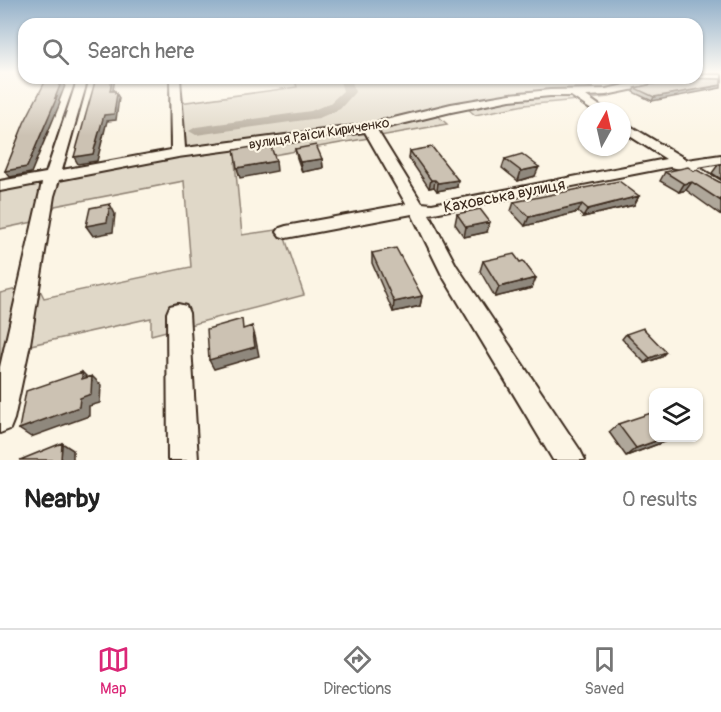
<!DOCTYPE html>
<html lang="en">
<head>
<meta charset="utf-8">
<style>
	:root { --surface:#fff; --page:#f2f2f2; --text:#222; --muted:#767676; --line:#e0e0e0; --accent:#db2777 }
	body { margin:0; font-family:Pangolin,sans-serif; background:var(--page); color:var(--text) }
	.controls { position:absolute; right:18px; bottom:18px; display:grid; overflow:hidden; border-radius:12px; box-shadow:0 2px 4px #0004 }
	.controls button { width:54px; height:54px; display:grid; place-items:center; padding:0; border:0; border-bottom:2px solid var(--line); background:var(--surface); color:var(--text); font:30px sans-serif }
	.compass { position:absolute; left:577px; top:102px; width:54px; height:54px; border-radius:50%; background:var(--surface); box-shadow:0 2px 4px #0004; rotate:8deg }
	.list { margin:0; padding:0; list-style:none }
	h2 { display:flex; justify-content:space-between; align-items:center; height:78px; margin:0; padding:0 24px; font-size:26px }
	h2 small { font-size:20px; font-weight:400; color:var(--muted) }
	.icon { flex:none; width:33px; height:33px; fill:none; stroke:currentColor; stroke-width:2; stroke-linecap:round; stroke-linejoin:round }
	.map { position:relative; flex:none; width:721px; height:460px; overflow:hidden }
	.search { position:absolute; background:var(--surface); box-shadow:0 2px 4px #0004; left:18px; right:18px; top:18px; height:66px; display:flex; align-items:center; gap:15px; box-sizing:border-box; padding:0 21px; border-radius:18px; color:var(--muted); font-size:22px }
	.sheet { height:168px; background:var(--surface) }
	nav { display:flex; justify-content:space-around; align-items:center; box-sizing:border-box; height:84px; border-top:2px solid var(--line); background:var(--surface); font-size:16px; color:var(--muted) }
	nav a { display:grid; justify-items:center; gap:3px }
	nav .on { color:var(--accent) }
	.map>svg:first-child { display:block }
	.green { fill:#e0d8c8; stroke:#8e8173; stroke-width:1.5 }
	.lines { fill:none; stroke-linecap:round; stroke-linejoin:round }
	.canal { fill:#b7ad9e; fill-rule:evenodd }
	.street-casing { stroke:#3b2a1e; stroke-width:4 }
	.street { fill:#fcf5e5; fill-rule:evenodd }
	.wall { fill:#afa79a; stroke:#3b2a1e; stroke-width:1.5 }
	.shaded-wall { fill:#8f887d; stroke:#3b2a1e; stroke-width:1.5 }
	.building { fill:#ccc2b3; stroke:#3b2a1e; stroke-width:1.5 }
	.labels { text-anchor:middle; stroke-width:4.5; stroke-linejoin:round; paint-order:stroke }
	.far-street-label { font-size:14px; fill:#3b2a1e; stroke:#fcf5e5 }
	.street-label { font-size:16px; fill:#3b2a1e; stroke:#fcf5e5 }
</style>
</head>
<body>
<div class="map">
<svg width="721" height="460" viewBox="0 0 721 460">
	<rect width="100%" height="100%" fill="#fcf5e5"/>
	<filter id="ink" filterUnits="userSpaceOnUse"><feTurbulence type="fractalNoise" baseFrequency=".0167" numOctaves="2"/><feDisplacementMap in="SourceGraphic" scale="12" xChannelSelector="R" yChannelSelector="G"/><feConvolveMatrix kernelMatrix="1 2 1 2 8 2 1 2 1" color-interpolation-filters="sRGB"/></filter>
	<g filter="url(#ink)">
		<!-- green -->
		<path class="green" d="M294 78H572L610 97 524 105 475 115 467 108 436 114 447 124 235 162 242 235 282 229 304 295 151 335V318L31 345 25 367 0 374V293L37 284 44 298 191 267 184 181 55 206 47 219 0 229V180L170 150 172 104 297 87Z"/>
		<g class="lines">
			<!-- canal -->
			<path class="canal" d="M339 78H351L355 92 340 109 319 118 196 135 189 131 196 127 311 111 330 103 343 91Z"/>
			<!-- street casing -->
			<g class="street-casing">
				<path id="street" d="M697 75H721V81L693 80 692 78H697Z
					M78 78H88L62 170 171 150 170 78H180L185 148 369 124 451 104 510 94 550 90 606 89 658 78H679L674 81 606 95 586 96 607 111H593L571 96H550L510 100 451 112 377 130 422 203 432 204 666 159 622 131V121L687 160 721 155V163L698 167 721 181V193L681 169 670 167 429 214 456 265 580 450 585 460H553L442 275 412 214 286 238 280 236 277 232 280 228 286 226 406 204 365 132 178 157 59 180 54 196 30 344 14 419 10 429 0 433V367L42 183 0 191V181L46 173Z
					M178 304 186 306 189 313 198 460H168L167 313 170 306Z"/>
			</g>
			<!-- street -->
			<use href="#street" class="street"/>
		</g>
		<!-- wall -->
		<path class="wall" d="M697 72H721L720 73H697Z
			M605 78H647L618 84Z
			M677 79 652 101 633 92 635 88Z
			M295 149 322 159 323 168 302 172 297 158Z
			M410 151 457 187 437 191 434 187 429 188 409 158Z
			M505 159 535 176 518 181 502 168Z
			M721 164V179L712 173 718 165Z
			M694 171 721 183V215L686 190 679 192 660 181 665 172Z
			M639 196 634 205 583 217 578 212 525 226 511 211 514 202Z
			M457 214 487 232 464 237 455 224Z
			M372 253 422 296 420 306 393 312 372 263Z
			M483 261 520 262 532 288 495 297 480 271Z
			M626 334 661 357 645 363 622 339Z
			M618 424 654 438H671L666 441 626 456 609 432Z"/>
		<!-- shaded-wall -->
		<path class="shaded-wall" d="M63 78H68L59 101 60 103 31 173 10 177 5 171Z
			M112 78H115L112 97 110 91Z
			M630 78H647L618 84 619 80Z
			M721 85V88L652 101 654 97Z
			M115 91 119 98 116 120 107 121 97 161 78 164 74 157 104 115Z
			M322 159 323 168 302 172 300 162Z
			M276 161 277 171 240 178 237 168Z
			M539 167 535 176 518 181 521 171Z
			M431 180H435L434 187 429 188Z
			M458 180 457 187 437 191 438 183Z
			M692 182 686 190 679 192 684 184Z
			M639 196 634 205 583 217 588 209Z
			M110 204 115 214 113 232 93 236 86 226Z
			M582 204 578 212 525 226 529 217Z
			M490 222 487 232 464 237 466 227Z
			M536 278 532 288 495 297 499 287Z
			M422 296 420 306 393 312 394 302Z
			M252 326 255 336 259 356 214 369 209 360Z
			M666 352 661 357 645 363 650 358Z
			M82 372 91 381 82 379Z
			M92 376 101 385 100 403 89 406V416L31 437 19 429 80 398Z
			M664 438H671L666 441 626 456 636 448Z
			M62 443 73 450V460H61Z"/>
		<!-- building -->
		<path class="building" d="M47 78H63L55 98 57 97 27 167 5 171 24 123Z
			M96 78H112L110 91H115V93H117L114 114 104 115 93 154 74 157Z
			M615 78H630L619 80Z
			M679 78 721 79V85L654 97 635 88Z
			M270 144 276 161 237 168 234 150Z
			M316 145 322 159 300 162 295 149Z
			M432 147 458 180 438 183 435 180H431L410 151Z
			M522 154 539 167 521 171 505 159Z
			M688 167 694 171 697 170 721 183V201L692 182 684 184 665 172Z
			M619 181 639 196 588 209 582 204 529 217 514 202Z
			M110 204 107 222 86 226 90 208Z
			M480 209 490 222 466 227 457 214Z
			M396 248 422 296 394 302 372 253Z
			M514 254 520 262 523 261 536 278 499 287 483 261Z
			M242 319 243 329 252 326 255 347 209 360 207 329Z
			M643 328 666 352 650 358 626 334Z
			M82 372V379L92 376 91 394 80 398 79 407 19 429 26 391Z
			M654 412V438H664L636 448 618 424Z
			M62 443 61 460H20Z"/>
	</g>
	<!-- sky -->
	<linearGradient id="sky" x2="0" y2="1"><stop stop-color="#94b1ca"/><stop offset="0.53" stop-color="#fefaf3"/><stop offset="1" stop-color="#fefaf3" stop-opacity="0"/></linearGradient>
	<rect width="721" height="136" fill="url(#sky)"/>
	<g class="labels">
		<!-- far-street labels -->
		<g class="far-street-label">
			<text transform="translate(319 133) rotate(-9)" y="5">вулиця Раїси Кириченко</text>
		</g>
		<!-- street labels -->
		<g class="street-label">
			<text transform="translate(504 195) rotate(-11)" y="6">Каховська вулиця</text>
		</g>
	</g>
</svg>
<div class="controls">
<button><svg class="icon" aria-label="layers" viewBox="0 0 24 24"><path d="M12 4l9 5-9 5-9-5zM3 14l9 5 9-5"/></svg></button>
</div>
<svg class="compass" viewBox="-18 -18 36 36"><path d="M0-13l5 13h-10z" fill="#e53935"/><path d="M0 13l5-13h-10z" fill="#767676"/></svg>
<div class="search"><svg class="icon" aria-label="search" viewBox="0 0 24 24"><circle cx="10" cy="10" r="6"/><path d="M15 15l6 6"/></svg>Search here</div>
</div>
<section class="sheet">
<h2>Nearby<small>0 results</small></h2>
<ul class="list">
</ul>
</section>
<nav>
<a class="on"><svg class="icon" aria-label="map" viewBox="0 0 24 24"><path d="M3 6l6-2 6 2 6-2v14l-6 2-6-2-6 2zM9 4v14M15 6v14"/></svg>Map</a>
<a><svg class="icon" aria-label="directions" viewBox="0 0 24 24"><path d="M12 3l9 9-9 9-9-9zM9 14v-3h6M13 9l2 2-2 2"/></svg>Directions</a>
<a><svg class="icon" aria-label="saved" viewBox="0 0 24 24"><path d="M7 4h10v16l-5-4-5 4z"/></svg>Saved</a>
</nav>
</body>
</html>
